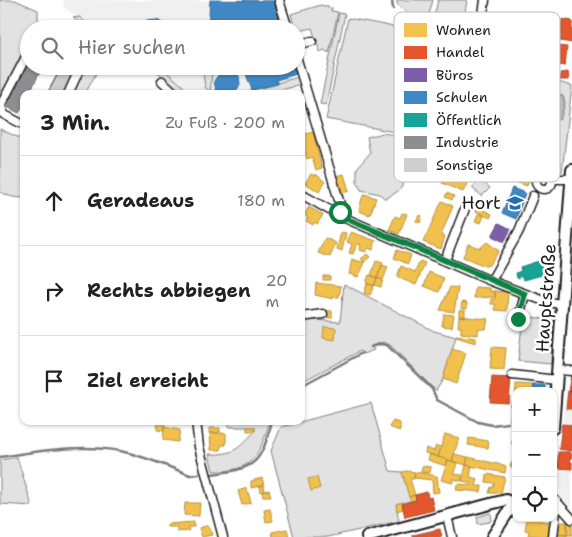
<!DOCTYPE html>
<html lang="de">
<head>
<meta charset="utf-8">
<style>
	:root { --surface:#fff; --page:#f2f2f2; --text:#222; --muted:#767676; --line:#e0e0e0 }
	body { margin:0; font-family:"Shantell Sans",sans-serif; background:var(--page); color:var(--text) }
	.controls { position:absolute; right:15px; bottom:15px; display:grid; overflow:hidden; border-radius:10px; box-shadow:0 1px 4px #0004 }
	.controls button { width:45px; height:45px; display:grid; place-items:center; padding:0; border:0; border-bottom:1px solid var(--line); background:var(--surface); color:var(--text); font:25px sans-serif }
	.stop { position:absolute; width:15px; height:15px; margin:-11px; border:4px solid #0b8043; border-radius:50%; background:#fff }
	.stop.end { background:#0b8043; border-color:#fff; box-shadow:0 1px 5px #0008 }
	.list { margin:0; padding:0; list-style:none }
	h2 { display:flex; justify-content:space-between; align-items:center; height:65px; margin:0; padding:0 20px; font-size:21px }
	h2 small { font-size:16px; font-weight:400; color:var(--muted) }
	.list li { display:grid; grid-template-columns:32px 1fr auto; gap:15px; align-items:center; box-sizing:border-box; height:90px; padding:0 20px; border-top:1px solid var(--line) }
	.list b { display:block; font-size:19px; white-space:nowrap }
	.list em { font-size:16px; font-style:normal; color:var(--muted) }
	.icon { flex:none; width:28px; height:28px; fill:none; stroke:currentColor; stroke-width:2; stroke-linecap:round; stroke-linejoin:round }
	.map { position:relative; flex:none; width:572px; height:537px; overflow:hidden }
	.search { position:absolute; background:var(--surface); box-shadow:0 1px 4px #0004; left:20px; top:20px; width:285px; height:55px; display:flex; align-items:center; gap:12px; box-sizing:border-box; padding:0 18px; border-radius:28px; color:var(--muted); font-size:19px }
	.panel { position:absolute; background:var(--surface); box-shadow:0 1px 4px #0004; left:20px; top:90px; width:285px; height:335px; border-radius:10px }
	.map>svg:first-child { display:block }
	.built { fill:#f0f0f0 }
	.green { fill:#e2e2e2; stroke:#7f7f7f }
	.water { fill:#b8b8b8; stroke:#7a7a7a }
	.homes { fill:#f2c14e; stroke:#b2903f }
	.shops { fill:#e4572e; stroke:#a84529 }
	.offices { fill:#7b5ea7; stroke:#5e4a7d }
	.schools { fill:#3f88c5; stroke:#346892 }
	.public { fill:#17a398; stroke:#187a73 }
	.industry { fill:#8d8d92; stroke:#6b6b6f }
	.lines { fill:none; stroke-linecap:round; stroke-linejoin:round }
	.stream { stroke:#7a7a7a; stroke-width:2.5 }
	.building { fill:#cecece; stroke:#1c1c1c }
	.minor-casing { stroke:#1c1c1c; stroke-width:11 }
	.major-casing { stroke:#1c1c1c; stroke-width:14 }
	.minor { stroke:#fff; stroke-width:8 }
	.major { stroke:#fff; stroke-width:10 }
	.route { stroke:#0b8043; stroke-width:6 }
	.labels { text-anchor:middle; stroke-width:5; stroke-linejoin:round; paint-order:stroke }
	.poi-label { font-size:18px; fill:#1c1c1c; stroke:#fff; text-anchor:end }
	.street-label { font-size:18px; fill:#1c1c1c; stroke:#fff }
	.key { fill:#fff; stroke:#bbb; stroke-width:1 }
	.key-label { font-size:14px; fill:#1c1c1c }
</style>
</head>
<body>
<div class="map">
<svg width="572" height="537" viewBox="0 0 572 537">
	<rect width="100%" height="100%" fill="#fff"/>
	<filter id="ink" filterUnits="userSpaceOnUse"><feTurbulence type="fractalNoise" baseFrequency=".02" numOctaves="2"/><feDisplacementMap in="SourceGraphic" scale="10" xChannelSelector="R" yChannelSelector="G"/><feConvolveMatrix kernelMatrix="1 2 1 2 8 2 1 2 1" color-interpolation-filters="sRGB"/></filter>
	<g filter="url(#ink)">
		<!-- built -->
		<path class="built" d="M64 0 276 1 284 29H95L80 20 63 6Z
			M151 66H294L297 74 290 76 293 87 276 91V94H187Z
			M566 390 572 391V508L560 495 558 465Z"/>
		<!-- green -->
		<path class="green" d="M0 0H15L38 10V29H29V48L0 102Z
			M397 0H433L427 21 419 22 397 4Z
			M438 0H467L462 33 451 30 471 42C472 53 470 58 460 63L437 49 438 32 444 28 432 25Z
			M321 5 332 8 331 11 338 12 329 53 324 50 320 52 312 28 296 32 291 14Z
			M339 13 345 14 326 105 320 104Z
			M80 17 87 24 102 29H87L73 18Z
			M348 18 415 31 395 132 326 119Z
			M85 66H100L85 94H70Z
			M147 66H160L183 86 184 93 181 94 159 73Z
			M517 70 572 86 562 172 546 166 552 143 546 141 551 124 508 96Z
			M203 73H212L210 93 205 87Z
			M298 77 301 85 276 91V94H250V91Z
			M0 129 24 140V198L12 197 0 192Z
			M383 133 393 135 404 133C401 150 410 174 401 188 398 192 390 196 385 199L380 194 361 190 357 182V168L370 153 367 137Z
			M480 179 490 188 482 196 472 188Z
			M344 284 434 331 456 337 443 379 436 391 390 345 383 342 371 346 374 350 363 354 360 351 301 382 304 319 340 322Z
			M523 316 553 320 551 364 518 361Z
			M371 403 390 471 402 472 411 501 396 504 399 521 328 537H294L271 451 281 427Z
			M229 421H270C259 456 253 472 213 471L209 454C234 455 238 449 255 431V427H229Z
			M17 457 32 506 0 504V460Z
			M490 513 492 517 490 522 478 524 477 517Z"/>
		<!-- water -->
		<path class="water" d="M552 94 563 96 565 103 560 120 555 118 548 100Z"/>
		<!-- homes -->
		<path class="homes" d="M313 132 322 168 316 170 312 157 307 159 301 138V135Z
			M455 153 477 163 463 192 442 183Z
			M510 160 533 168 527 186 504 178Z
			M311 174 315 176 316 174 325 182 319 192 305 183Z
			M344 174 349 191 340 194 335 176Z
			M447 193 454 196 452 200 445 197Z
			M365 194 376 198 370 215 359 211 362 198Z
			M442 201 453 206 441 235 445 236 441 249 423 242Z
			M473 205 492 214 490 218 471 209Z
			M309 207 323 215 317 224 314 222 313 225 306 221 308 218 304 215Z
			M402 213 407 214 399 234 389 230 395 216 400 218Z
			M478 214 484 216 481 223 475 221Z
			M419 215 422 216 420 223 416 221Z
			M341 232 346 233 342 251 337 249Z
			M351 232 376 241 373 250 368 248 366 252 360 250 361 245 357 244 353 254 349 253 352 244 347 242Z
			M325 238 336 243 330 257 318 253Z
			M487 242 499 251 489 265 485 266 463 257 468 244 480 248Z
			M397 250 411 255 408 264 394 258Z
			M367 254 370 257 364 262 361 259Z
			M352 259 365 263 358 277 349 274Z
			M376 261 383 263 377 278 371 275Z
			M420 261 425 263 416 285 397 277 401 266 415 272Z
			M382 265 388 267 383 280 377 278Z
			M429 272 444 278 439 292 424 286Z
			M369 275 377 278 374 286 366 283Z
			M323 276H330V280H323Z
			M377 278 383 280 381 287 374 285Z
			M301 283H305L304 298 301 297Z
			M316 283 341 286 339 297H333V299L315 295Z
			M367 284 374 286 370 295 364 293Z
			M450 287 458 288 454 312 440 310Z
			M475 287 490 288V291H495V297L474 298Z
			M495 291 508 292 507 311 495 310V304H491V299H495Z
			M462 302 467 303V309L461 308Z
			M323 310 332 311V318L323 317Z
			M459 310H465V317L459 316Z
			M444 314 454 315 452 327 442 326Z
			M459 316 488 319 486 329H478V335L461 333V327H458Z
			M324 327 336 328 335 340 323 338Z
			M456 335 476 338V343L456 337Z
			M492 347 506 348 504 370 490 369Z
			M452 349 466 353 456 384 443 379Z
			M516 384 533 385 532 391H516V421H510L511 404 515 403Z
			M393 421 400 423V431L389 427Z
			M158 422 165 423 164 431 157 430Z
			M164 427 180 430 178 442 163 440Z
			M247 427H255V431H247Z
			M209 428H220V432L209 433Z
			M210 433H226V445H221V450H211Z
			M445 434 459 438 452 461 438 457Z
			M469 438 489 441 488 448 468 445Z
			M436 446 441 447 438 457 425 453 426 448 434 451Z
			M430 454 448 460 446 466 428 460Z
			M454 454 468 457 466 465 452 461Z
			M516 456V470L510 466Z
			M468 457 506 466 505 473 466 465Z
			M448 460 457 463 454 474 462 475V481L453 479V483L441 480Z
			M466 465 472 466 470 477 478 479 476 486H482L481 492 456 490 457 484 471 485 472 483 462 481Z
			M422 466 431 467 430 473 421 472Z
			M407 471 415 472 414 479H410L415 495 409 497 402 472Z
			M415 472 437 476 439 492 433 493 432 480 414 478Z
			M487 474 505 477 501 493H489L491 487H494V483L486 482Z
			M317 477 320 488 311 491 308 479Z
			M262 478 264 485 251 488V481Z
			M264 485 265 491 261 492 260 486Z
			M247 488 251 503 242 505 238 491Z
			M269 490 271 496H263L262 492Z
			M415 495 416 500 411 501 409 497Z
			M403 502V509L397 511 396 504Z
			M185 503H200L199 516 184 515Z
			M270 509 273 521 266 522 264 510Z
			M527 518H537L540 521 550 522V537L528 535 529 531 525 530Z
			M194 522V527H188L189 531 177 532V527H167V524Z
			M557 522H567V535L557 534Z
			M567 522 572 525V535H567Z
			M209 525 212 535 202 537 199 528Z
			M287 529 289 537H273L272 532Z
			M557 534 567 535V537H557Z"/>
		<!-- shops -->
		<path class="shops" d="M562 19 572 21V43L560 41Z
			M555 46 567 47 565 66 553 64Z
			M568 72 569 80H560V73Z
			M571 375H572V392L568 391Z
			M492 377 511 378 509 403 490 402Z
			M568 391 572 392V409H566Z
			M562 424 572 425V451L559 449Z
			M558 452H570L572 455 570 462H572V469L558 468Z
			M427 492 428 498 431 497 434 510 405 517 402 504 416 500 415 495Z
			M440 529 442 537H413V535Z"/>
		<!-- offices -->
		<path class="offices" d="M499 223 511 229 504 242 492 236Z"/>
		<!-- schools -->
		<path class="schools" d="M210 0 276 1 284 29H208Z
			M157 20 171 28 177 25 183 29H146V21Z
			M219 66H229L225 67 226 70 232 71 239 76 240 85 235 93 221 94 216 90 214 81 221 71Z
			M243 66H294L297 74 276 80 278 84 252 90Z
			M512 188 525 193 516 219 502 213Z
			M533 385H545V391H532Z"/>
		<!-- public -->
		<path class="public" d="M545 259 552 265 549 273 524 280 523 276 517 278 516 273 521 271 520 267Z
			M516 424V445L512 444Z"/>
		<!-- industry -->
		<path class="industry" d="M29 61V66H43L29 94H24V103L19 113 5 106Z"/>
		<g class="lines">
			<!-- stream -->
			<path class="stream" d="M392 0 393 9
				M371 347 380 344 387 345 432 389 437 400 478 422 492 425 508 423
				M301 386 362 353
				M0 457C40 451 79 444 120 451 144 456 167 466 190 475L199 474
				M212 474C255 469 261 464 272 421"/>
		</g>
		<!-- building -->
		<path class="building" d="M62 66H78L64 94H47Z"/>
		<g class="lines">
			<!-- minor casing -->
			<g class="minor-casing">
				<path id="minor" d="M279 0 288 29
					M296 45 312 41
					M296 56 340 204V216
					M466 73 502 87 504 93 477 160
					M162 81 176 94
					M68 94 81 66
					M457 94 479 44 485 0
					M24 125 3 114 1 105 29 51
					M536 181a8 8 0 1 1 16 0a8 8 0 1 1-16 0Z
					M542 173 548 145
					M552 179H571
					M301 194 340 216 491 281 547 302 562 304
					M445 260 466 206
					M491 281 519 231 533 196
					M301 317 323 314
					M518 319 525 295
					M558 370 572 371
					M512 375 557 380
					M196 421 199 447 223 537
					M555 500 572 519
					M447 516 452 537
					M553 537 557 502"/>
			</g>
			<!-- major casing -->
			<g class="major-casing">
				<path id="major" d="M553 428 572 170
					M367 537 494 503 506 500 513 504
					M492 537 516 500"/>
			</g>
			<!-- minor -->
			<use href="#minor" class="minor"/>
			<!-- major -->
			<use href="#major" class="major"/>
		</g>
	</g>
	<g class="lines" filter="url(#ink)">
		<!-- route -->
		<path class="route" d="M340 212V216L525 294 518 319"/>
	</g>
	<!-- icons -->
	<defs>
		<g id="school-bare" transform="scale(1.35)"><path d="M0-5L7-2L0 1L-7-2ZM-4 1L0 2.5L4 1V4Q0 6-4 4Z" fill="#1f6fb2" stroke="#fff" stroke-width="2.5" paint-order="stroke"/></g>
	</defs>
	<g fill-rule="evenodd">
		<use href="#school-bare" x="515" y="203"/>
	</g>
	<g class="labels">
		<!-- poi labels -->
		<g class="poi-label">
			<text x="501" y="209">Hort</text>
		</g>
		<!-- street labels -->
		<g class="street-label">
			<text transform="translate(546 298) rotate(-86)" y="6">Hauptstraße</text>
		</g>
	</g>
	<!-- legend -->
	<rect x="394" y="12" width="166" height="170" rx="8" class="key"/>
	<rect x="404" y="23" width="23" height="14" fill="#f2c14e"/>
	<rect x="404" y="46" width="23" height="13" fill="#e4572e"/>
	<rect x="404" y="68" width="23" height="14" fill="#7b5ea7"/>
	<rect x="404" y="91" width="23" height="13" fill="#3f88c5"/>
	<rect x="404" y="113" width="23" height="14" fill="#17a398"/>
	<rect x="404" y="136" width="23" height="13" fill="#8d8d92"/>
	<rect x="404" y="158" width="23" height="14" fill="#cecece"/>
	<g class="key-label">
		<text x="436" y="35">Wohnen</text>
		<text x="436" y="57">Handel</text>
		<text x="436" y="80">Büros</text>
		<text x="436" y="102">Schulen</text>
		<text x="436" y="125">Öffentlich</text>
		<text x="436" y="147">Industrie</text>
		<text x="436" y="170">Sonstige</text>
	</g>
</svg>
<div class="controls">
<button>+</button>
<button>−</button>
<button><svg class="icon" aria-label="locate" viewBox="0 0 24 24"><circle cx="12" cy="12" r="6"/><path d="M12 2v4M12 18v4M2 12h4M18 12h4"/></svg></button>
</div>
<div class="stop" style="left:340px;top:212px"></div>
<div class="stop end" style="left:518px;top:319px"></div>
<div class="search"><svg class="icon" aria-label="search" viewBox="0 0 24 24"><circle cx="10" cy="10" r="6"/><path d="M15 15l6 6"/></svg>Hier suchen</div>
<section class="panel">
<h2>3 Min.<small>Zu Fuß · 200 m</small></h2>
<ul class="list">
<li><svg class="icon" aria-label="ahead" viewBox="0 0 24 24"><path d="M12 20V5M6 11l6-6 6 6"/></svg><div><b>Geradeaus</b></div><em>180 m</em></li>
<li><svg class="icon" aria-label="right" viewBox="0 0 24 24"><path d="M7 20v-9h11M14 6l5 5-5 5"/></svg><div><b>Rechts abbiegen</b></div><em>20 m</em></li>
<li><svg class="icon" aria-label="arrive" viewBox="0 0 24 24"><path d="M6 21V4h12l-3 4 3 4H6"/></svg><div><b>Ziel erreicht</b></div></li>
</ul>
</section>
</div>
</body>
</html>
